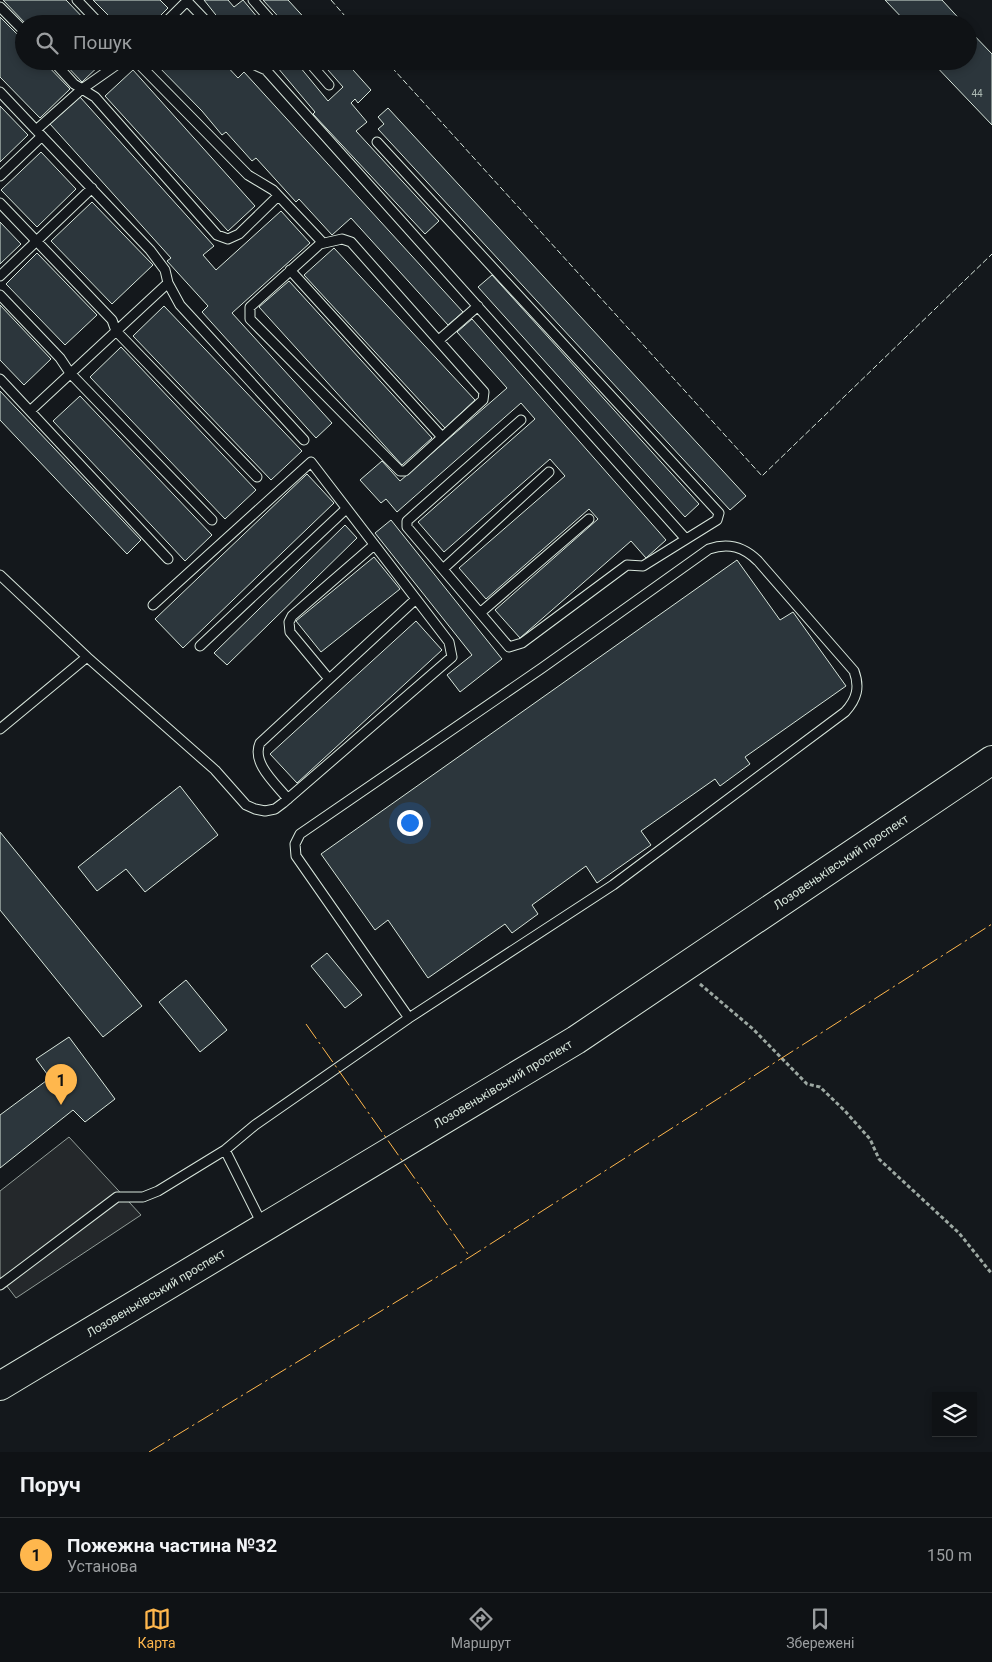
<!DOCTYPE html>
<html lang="uk">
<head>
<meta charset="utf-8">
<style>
	:root { --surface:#0f1215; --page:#181b1e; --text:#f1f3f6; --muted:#9b9ea0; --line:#2f3234; --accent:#ffb74d }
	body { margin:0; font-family:Roboto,sans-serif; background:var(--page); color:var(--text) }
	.controls { position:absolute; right:15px; bottom:15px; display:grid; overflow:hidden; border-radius:0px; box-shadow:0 2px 8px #0003 }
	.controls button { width:45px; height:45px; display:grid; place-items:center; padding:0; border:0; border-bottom:1px solid var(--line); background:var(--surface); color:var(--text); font:25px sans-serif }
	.you { position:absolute; left:409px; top:822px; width:18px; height:18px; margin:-12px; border:4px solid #fff; border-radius:50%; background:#1a73e8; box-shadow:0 0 0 8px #1a73e833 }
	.badge { display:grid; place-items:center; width:32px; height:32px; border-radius:50%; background:var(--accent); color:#111; font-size:16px; font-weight:700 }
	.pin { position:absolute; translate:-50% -41px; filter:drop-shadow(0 1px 2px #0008) }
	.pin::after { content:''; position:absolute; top:26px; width:18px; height:15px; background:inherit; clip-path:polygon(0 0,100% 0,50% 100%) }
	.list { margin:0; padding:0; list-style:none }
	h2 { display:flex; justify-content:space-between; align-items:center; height:65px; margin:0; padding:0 20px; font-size:21px }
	h2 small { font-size:16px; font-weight:400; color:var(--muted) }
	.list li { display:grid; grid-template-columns:32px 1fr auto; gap:15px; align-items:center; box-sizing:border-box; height:75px; padding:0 20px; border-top:1px solid var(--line) }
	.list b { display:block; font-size:19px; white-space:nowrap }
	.list p { margin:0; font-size:16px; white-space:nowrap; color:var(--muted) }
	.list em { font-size:16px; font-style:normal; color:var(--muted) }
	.icon { flex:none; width:28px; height:28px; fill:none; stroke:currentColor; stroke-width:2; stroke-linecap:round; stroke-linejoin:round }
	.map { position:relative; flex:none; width:992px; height:1452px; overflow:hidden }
	.search { position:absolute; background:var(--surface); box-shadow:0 2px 8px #0003; left:15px; right:15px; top:15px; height:55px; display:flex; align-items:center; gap:12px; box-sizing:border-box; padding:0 18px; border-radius:28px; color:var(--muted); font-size:19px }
	.sheet { height:140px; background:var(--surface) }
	nav { display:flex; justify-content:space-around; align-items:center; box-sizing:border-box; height:70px; border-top:1px solid var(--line); background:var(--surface); font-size:14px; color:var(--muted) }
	nav a { display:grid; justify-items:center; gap:2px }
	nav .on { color:var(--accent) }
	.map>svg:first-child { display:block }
	.parking { fill:#24282b; stroke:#939e99 }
	.building { fill:#2c363c; stroke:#d8e6dc }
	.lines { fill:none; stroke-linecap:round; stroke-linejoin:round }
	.service-casing { stroke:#d8e6dc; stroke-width:11 }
	.trunk-casing { stroke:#d8e6dc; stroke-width:30 }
	.path { stroke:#9da8a2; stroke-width:3; stroke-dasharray:4 2.5; stroke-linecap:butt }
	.service { stroke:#14181c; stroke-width:9 }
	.trunk { stroke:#14181c; stroke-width:28 }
	.fence { stroke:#d8e6dc; stroke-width:1; stroke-dasharray:6 2.5; stroke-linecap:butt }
	.power { stroke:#ffb74d; stroke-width:1; stroke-dasharray:18 4 2.5 4; stroke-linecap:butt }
	.labels { text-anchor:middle; stroke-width:4; stroke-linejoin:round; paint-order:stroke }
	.number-label { font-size:10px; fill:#adbab4 }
	.street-label { font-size:12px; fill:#d8e6dc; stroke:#14181c }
</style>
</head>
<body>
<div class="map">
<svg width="992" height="1452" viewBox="0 0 992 1452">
	<rect width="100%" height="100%" fill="#14181c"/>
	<!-- parking -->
	<path class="parking" d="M69 1137 141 1215 16 1298 0 1277V1191Z"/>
	<!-- building -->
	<path class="building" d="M3 0H66L89 24H26Z
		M93 0H160L168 8 152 24H117Z
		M204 0H228L234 7 243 0 263 24H223Z
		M263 0H288L310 24H285Z
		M885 0H942L964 24H908Z
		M0 17 24 41V61H43L70 89 40 118 0 77Z
		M968 29 992 54V125L931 61H968Z
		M62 61H104L82 82Z
		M153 61H222L238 78 244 72 463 312 448 325 351 218 332 235 299 199 296 202 256 158 252 161 226 132 222 135 202 111Z
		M272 61H295L328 101 343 87 320 61H345L371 90 358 103 355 99 351 103 367 122 356 131 439 221 425 234 313 114 315 112Z
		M133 70 255 206 228 231 105 96Z
		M80 97 214 246 203 255 216 270 281 211 310 243 232 313 332 423 316 438 202 312 208 306 167 261 171 258 50 124Z
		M0 106 28 135 0 162Z
		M388 108 746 496 730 510 378 129 384 124 378 117Z
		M41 152 76 189 37 227 1 190Z
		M92 202 153 265 112 304 51 241Z
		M0 222 21 244 0 264Z
		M334 248 475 400 445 428 304 275Z
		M37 253 97 315 65 345 6 284Z
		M492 275 699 504 685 517 478 287Z
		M289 281 432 438 402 465 259 307Z
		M0 305 51 359 24 385 0 360Z
		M164 306 302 451 271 480 133 336Z
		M472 319 666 540 646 558 631 541 520 638 495 610 598 519 589 509 486 599 459 568 565 476 550 459 444 552 418 522 535 419 521 403 397 512 386 499 381 503 360 480 382 461 400 481 507 388 457 332Z
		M121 347 256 490 225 519 90 377Z
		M0 391 141 540 127 554 0 420Z
		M80 396 212 535 185 561 53 421Z
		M307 474 334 503 183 648 155 619Z
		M391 520 502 659 460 692 447 675 472 655 375 533Z
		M345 525 357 538 227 665 214 653Z
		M374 557 400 589 321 652 296 621Z
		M737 560 780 620 793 612 846 686 745 757 750 764 720 786 715 779 641 831 651 845 597 883 586 866 532 905 538 914 512 933 505 924 428 978 388 920 375 930 321 854Z
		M416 621 442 650 297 783 270 754Z
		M180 786 218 835 145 892 126 869 97 891 78 867Z
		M0 832 142 1006 103 1037 0 910Z
		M327 953 362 995 345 1008 311 966Z
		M186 980 227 1030 200 1052 159 1002Z
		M69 1037 115 1099 85 1122 73 1110 0 1168V1115L50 1078 36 1059Z"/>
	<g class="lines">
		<!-- service casing -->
		<g class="service-casing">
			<path id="service" d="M77 0 100 24
				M186 0 209 24
				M253 0 274 24
				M0 7 24 31
				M164 24 187 1
				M53 61 74 84 95 97 217 235 228 239 239 234 278 196
				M136 61 248 175 273 190 323 243
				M246 61 266 70 685 538
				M308 61 329 85
				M0 92 150 250 165 270 168 283 180 305 304 440
				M36 130 82 89 122 61
				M377 142 719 513 717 520 643 566 627 565 522 643 509 647 407 527V521L521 420
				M0 176 42 136
				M0 203 112 320 116 331 257 477
				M342 239 351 242 484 392 483 400 405 471H400L250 319V307L320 244Z
				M290 270 442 437
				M0 276 92 188
				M0 295 60 358 70 373 212 520
				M439 340 478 306
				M0 379 168 559
				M30 411 168 283
				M443 569 549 472
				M0 575 87 657 215 770 246 805 255 809 265 811 275 809 283 803 452 657 449 642 311 462 153 605
				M480 613 589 519
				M200 646 346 509
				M329 679 290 632 289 622 292 616 374 545
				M0 729 87 657
				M288 799C276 784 251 763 260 743L416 599
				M225 1150 263 1226
				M0 1285 117 1197H143L158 1191 225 1150 255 1125 409 1018 613 885 845 712C857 699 860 687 854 671L758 561C744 547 729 542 709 549L542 668 300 834 295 844 296 856 409 1018"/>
		</g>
		<!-- trunk casing -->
		<g class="trunk-casing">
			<path id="trunk" d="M0 1386 576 1040 992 760"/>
		</g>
		<!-- path -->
		<path class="path" d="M700 984 753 1029 807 1084 820 1087 845 1111 870 1139 879 1159 959 1233 992 1274"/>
		<!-- service -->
		<use href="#service" class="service"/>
		<!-- trunk -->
		<use href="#trunk" class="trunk"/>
		<!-- fence -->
		<path class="fence" d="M331 0 352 24
			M386 61 762 476 992 254"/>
		<!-- power -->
		<path class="power" d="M306 1024 470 1257
			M149 1452 470 1257 992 924"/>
	</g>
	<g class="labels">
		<!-- number labels -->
		<g class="number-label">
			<text x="977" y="97">44</text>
		</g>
		<!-- street labels -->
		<g class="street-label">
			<text transform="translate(841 862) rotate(-34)" y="4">Лозовеньківський проспект</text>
			<text transform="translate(503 1084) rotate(-31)" y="4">Лозовеньківський проспект</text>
			<text transform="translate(156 1293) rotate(-31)" y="4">Лозовеньківський проспект</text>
		</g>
	</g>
</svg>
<div class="controls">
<button><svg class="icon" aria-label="layers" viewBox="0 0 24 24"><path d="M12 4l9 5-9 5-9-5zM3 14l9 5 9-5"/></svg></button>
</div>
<div class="you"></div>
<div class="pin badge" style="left:61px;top:1105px">1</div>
<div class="search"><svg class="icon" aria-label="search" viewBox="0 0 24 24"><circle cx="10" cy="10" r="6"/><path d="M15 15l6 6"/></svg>Пошук</div>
</div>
<section class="sheet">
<h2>Поруч<small></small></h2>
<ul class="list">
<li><span class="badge">1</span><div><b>Пожежна частина №32</b><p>Установа</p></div><em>150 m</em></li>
</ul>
</section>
<nav>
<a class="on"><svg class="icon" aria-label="map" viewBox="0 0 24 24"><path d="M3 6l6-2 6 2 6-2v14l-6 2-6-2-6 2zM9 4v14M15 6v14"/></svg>Карта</a>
<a><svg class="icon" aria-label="directions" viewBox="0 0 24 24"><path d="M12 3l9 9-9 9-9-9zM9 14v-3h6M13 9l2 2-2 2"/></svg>Маршрут</a>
<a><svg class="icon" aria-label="saved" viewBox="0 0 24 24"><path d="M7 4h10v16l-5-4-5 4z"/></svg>Збережені</a>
</nav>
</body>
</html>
